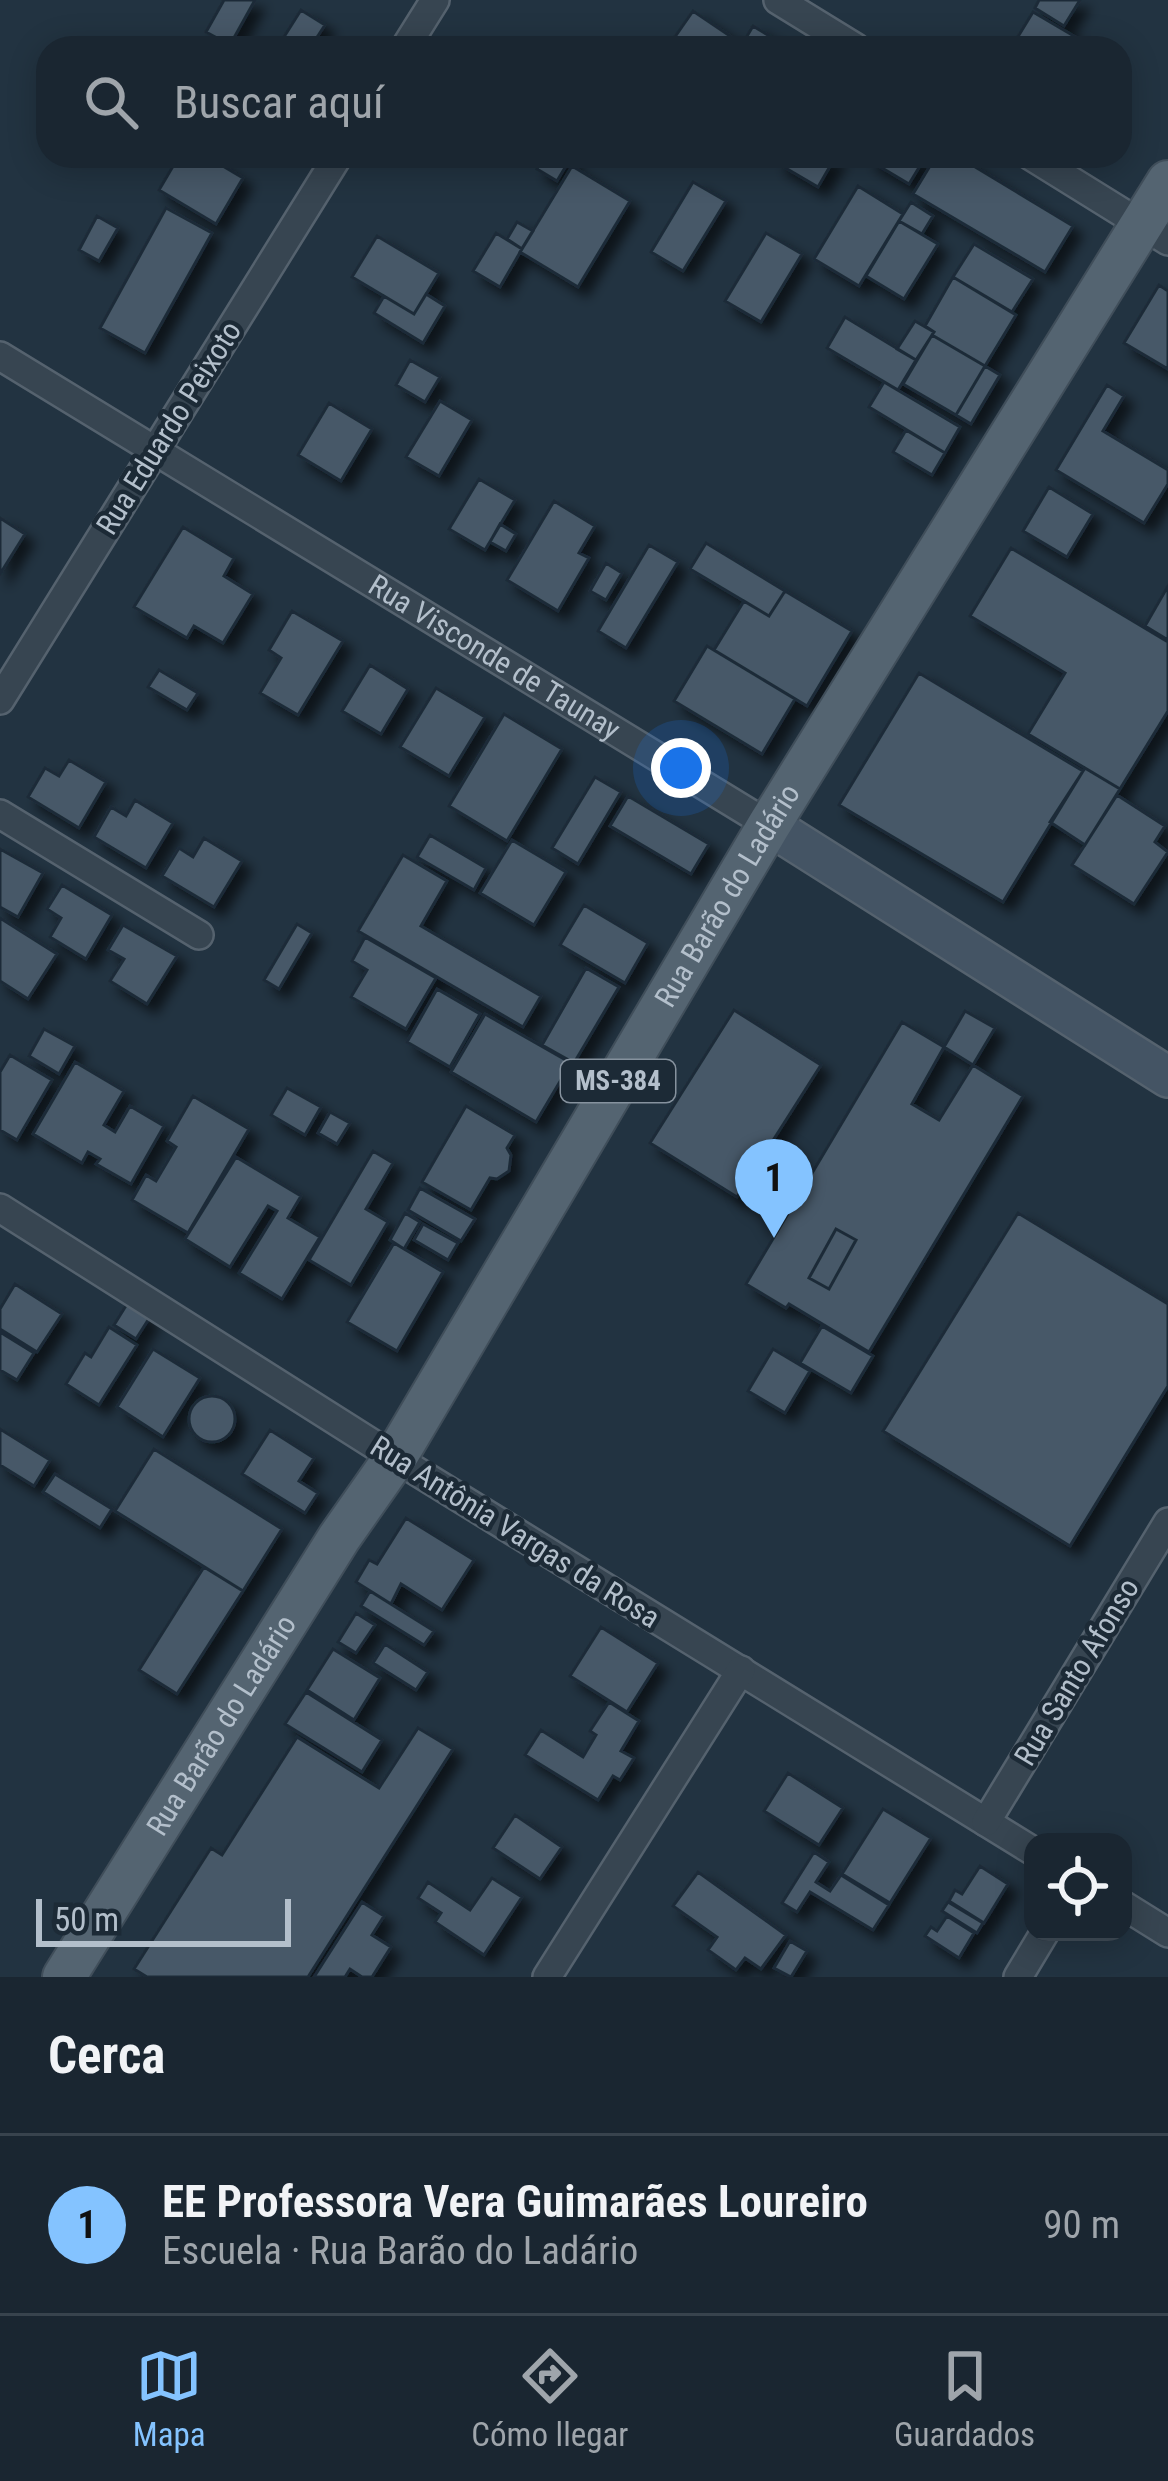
<!DOCTYPE html>
<html lang="es">
<head>
<meta charset="utf-8">
<style>
	:root { --surface:#1a2631; --page:#27323d; --text:#f1f3f6; --muted:#9fa5ab; --line:#38434d; --accent:#84c3ff }
	body { margin:0; font-family:"Roboto Condensed",sans-serif; background:var(--page); color:var(--text) }
	.controls { position:absolute; right:36px; bottom:36px; display:grid; overflow:hidden; border-radius:24px; box-shadow:0 6px 30px #0003 }
	.controls button { width:108px; height:108px; display:grid; place-items:center; padding:0; border:0; border-bottom:3px solid var(--line); background:var(--surface); color:var(--text); font:60px sans-serif }
	.scale { position:absolute; left:36px; bottom:30px; width:255px; box-sizing:border-box; padding-left:12px; border:6px solid #b3bfcb; border-top:0; font-size:33px; line-height:42px; white-space:nowrap; color:#b3bfcb; -webkit-text-stroke:9px #1c2a36; paint-order:stroke }
	.you { position:absolute; left:681px; top:768px; width:42px; height:42px; margin:-30px; border:9px solid #fff; border-radius:50%; background:#1a73e8; box-shadow:0 0 0 18px #1a73e833 }
	.badge { display:grid; place-items:center; width:78px; height:78px; border-radius:50%; background:var(--accent); color:#111; font-size:39px; font-weight:700 }
	.pin { position:absolute; translate:-50% -99px; filter:drop-shadow(0 3px 6px #0008) }
	.pin::after { content:''; position:absolute; top:63px; width:42px; height:36px; background:inherit; clip-path:polygon(0 0,100% 0,50% 100%) }
	.list { margin:0; padding:0; list-style:none }
	h2 { display:flex; justify-content:space-between; align-items:center; height:156px; margin:0; padding:0 48px; font-size:51px }
	h2 small { font-size:39px; font-weight:400; color:var(--muted) }
	.list li { display:grid; grid-template-columns:78px 1fr auto; gap:36px; align-items:center; box-sizing:border-box; height:180px; padding:0 48px; border-top:3px solid var(--line) }
	.list b { display:block; font-size:45px; white-space:nowrap }
	.list p { margin:0; font-size:39px; white-space:nowrap; color:var(--muted) }
	.list em { font-size:39px; font-style:normal; color:var(--muted) }
	.icon { flex:none; width:66px; height:66px; fill:none; stroke:currentColor; stroke-width:2; stroke-linecap:round; stroke-linejoin:round }
	.map { position:relative; flex:none; width:1168px; height:1977px; overflow:hidden }
	.search { position:absolute; background:var(--surface); box-shadow:0 6px 30px #0003; left:36px; right:36px; top:36px; height:132px; display:flex; align-items:center; gap:30px; box-sizing:border-box; padding:0 42px; border-radius:36px; color:var(--muted); font-size:45px }
	.sheet { height:336px; background:var(--surface) }
	nav { display:flex; justify-content:space-around; align-items:center; box-sizing:border-box; height:168px; border-top:3px solid var(--line); background:var(--surface); font-size:33px; color:var(--muted) }
	nav a { display:grid; justify-items:center; gap:6px }
	nav .on { color:var(--accent) }
	.map>svg:first-child { display:block }
	.building { fill:#465967; stroke:#1e2c38; stroke-width:3; fill-rule:evenodd; filter:url(#shadow) }
	.lines { fill:none; stroke-linecap:round; stroke-linejoin:round }
	.street-casing { stroke:#55626e; stroke-width:32 }
	.secondary-casing { stroke:#55626e; stroke-width:44 }
	.primary-casing { stroke:#404e5a; stroke-width:46 }
	.street { stroke:#374551; stroke-width:27 }
	.secondary { stroke:#445464; stroke-width:39 }
	.primary { stroke:#546471; stroke-width:42 }
	.labels { text-anchor:middle; stroke-width:9; stroke-linejoin:round; paint-order:stroke }
	.shield { fill:#1c2a36; stroke:#86929e; stroke-width:3 }
	.shield-label { font-size:27px; font-weight:bold; fill:#b3bfcb }
	.street-label { font-size:30px; fill:#b3bfcb; stroke:#1c2a36 }
</style>
</head>
<body>
<div class="map">
<svg width="1168" height="1977" viewBox="0 0 1168 1977">
	<defs>
		<filter id="shadow"><feDropShadow dx="9" dy="9" stdDeviation="6" flood-color="#0009"/></filter>
	</defs>
	<rect width="100%" height="100%" fill="#223341"/>
	<!-- building -->
	<path class="building" d="M224 0H255L230 45 206 32Z
		M1039 0H1080L1064 26 1035 8Z
		M301 10 325 25 310 48H277Z
		M693 11 733 38 726 48H675L670 44Z
		M1033 12 1079 39 1073 48H1011Z
		M753 26 789 48H740Z
		M179 156H206L243 178 216 224 159 190Z
		M545 156H572L557 181 537 169Z
		M781 156H836L818 187 777 163Z
		M869 156H926L909 184 867 159Z
		M936 156H957L1073 226 1045 272 913 194Z
		M572 166 630 201 578 287 520 252Z
		M693 182 726 201 683 271 651 252Z
		M858 186 903 214 859 286 814 259Z
		M911 202 933 216 922 234 899 221Z
		M166 208 212 233 145 353 100 328Z
		M97 216 118 228 99 261 79 250Z
		M899 221 938 244 904 299 866 276Z
		M517 222 533 231 522 249 507 239Z
		M496 233 522 249 500 287 473 271Z
		M766 233 802 254 761 322 725 301Z
		M377 236 439 273 414 314 352 277Z
		M974 244 1033 279 1012 312 953 277Z
		M953 277 1016 315 985 366 932 335 934 332 925 326Z
		M1159 285 1168 291V369L1124 343Z
		M426 294 445 306 423 343 374 313 384 296 414 314Z
		M845 317 916 360 898 390 827 348Z
		M915 321 934 332 916 360 897 349Z
		M932 335 985 366 956 415 903 384Z
		M410 360 440 377 425 402 396 385Z
		M985 366 1000 375 971 424 956 415Z
		M884 382 960 427 945 453 869 407Z
		M1107 385 1124 396 1103 431 1168 470V484L1144 523 1056 470Z
		M440 401 472 420 439 476 406 457Z
		M329 403 372 429 341 481 298 455Z
		M906 430 945 453 932 475 893 452Z
		M479 479 515 500 485 550 449 529Z
		M1049 487 1093 514 1067 557 1023 531Z
		M554 501 595 526 579 553 589 558 558 611 507 580Z
		M0 518 25 534 0 574Z
		M500 524 516 534 506 551 490 542Z
		M183 527 234 558 224 576 253 594 223 643 194 626 187 638 134 607Z
		M706 543 785 591 769 616 690 569Z
		M649 545 678 562 626 648 598 631Z
		M1011 548 1168 642V711L1120 789 1028 734 1065 673 970 616Z
		M606 563 622 573 606 600 590 591Z
		M1168 586V640L1145 626Z
		M785 591 852 631 807 706 714 650 744 601 769 616Z
		M292 611 343 641 298 715 260 693 281 658 269 650Z
		M707 646 795 699 762 754 674 701Z
		M370 665 408 689 381 734 342 711Z
		M159 670 198 693 187 710 148 687Z
		M919 673 1083 771 1003 902 839 805Z
		M436 688 485 717 449 776 400 747Z
		M504 714 562 749 507 841 449 806Z
		M69 760 106 782 79 828 28 797 45 768 59 776Z
		M1085 768 1120 789 1085 845 1050 822Z
		M595 777 621 792 578 864 552 848Z
		M1117 795 1165 826 1155 842 1168 852 1134 904 1072 865Z
		M628 796 709 844 691 874 610 826Z
		M135 800 173 823 146 868 94 837 111 807 126 816Z
		M430 835 486 868 474 890 417 857Z
		M204 838 242 861 214 907 162 876 179 848 193 857Z
		M512 840 566 872 534 925 480 893Z
		M0 849 43 873 18 917 0 907Z
		M403 855 447 881 421 926 541 996 523 1027 358 931Z
		M62 885 112 915 86 959 50 937 61 918 47 909Z
		M584 905 648 943 625 983 560 945Z
		M0 918 57 954 28 999 0 981Z
		M297 924 312 933 279 989 264 980Z
		M123 925 177 956 147 1004 110 981 124 959 108 950Z
		M365 937 436 978 406 1029 351 997 367 970 352 961Z
		M586 968 619 987 574 1063 542 1045Z
		M437 989 480 1014 450 1067 407 1042Z
		M734 1010 821 1065 737 1197 650 1143Z
		M965 1011 995 1028 973 1065 944 1047Z
		M485 1014 571 1063 536 1122 451 1072Z
		M902 1022 944 1047 912 1104 939 1120 973 1065 1023 1096 869 1352 789 1304 786 1308 746 1284ZM836 1229 856 1240 829 1289 809 1278Z
		M44 1029 75 1046 59 1074 29 1056Z
		M10 1055 52 1080 17 1140 0 1130V1072Z
		M75 1062 124 1091 104 1125 115 1132 130 1106 164 1126 131 1184 96 1164 100 1159 88 1152 82 1163 33 1134Z
		M287 1088 321 1107 305 1135 271 1115Z
		M193 1096 249 1129 188 1233 132 1200 146 1175 156 1181 176 1147 167 1141Z
		M466 1106 515 1135 507 1148 511 1155 509 1171 497 1179 490 1178 471 1210 422 1182Z
		M330 1112 350 1123 337 1144 318 1133Z
		M373 1151 393 1163 366 1209 388 1222 351 1285 309 1260Z
		M236 1157 301 1196 288 1218 320 1237 282 1299 239 1273 277 1211 268 1206 230 1267 185 1239Z
		M420 1188 475 1219 461 1241 408 1210Z
		M405 1213 420 1222 404 1249 390 1240Z
		M1018 1213 1168 1304V1386L1070 1546 883 1431Z
		M423 1224 458 1243 448 1260 414 1240Z
		M836 1229 856 1240 829 1289 809 1278Z
		M394 1243 443 1272 397 1351 347 1322Z
		M15 1284 62 1314 37 1352 0 1329V1309Z
		M127 1304 150 1317 136 1339 114 1325Z
		M822 1326 873 1356 851 1393 800 1363Z
		M109 1327 137 1345 99 1405 66 1384 85 1353 91 1357Z
		M0 1332 34 1353 17 1380 0 1370Z
		M153 1349 200 1378 163 1437 117 1407Z
		M773 1349 810 1371 785 1413 748 1391Z
		M189 1419a23 23 0 1 1 46 0a23 23 0 1 1-46 0Z
		M0 1429 50 1460 34 1486 0 1465Z
		M270 1430 314 1458 299 1481 318 1493 305 1513 242 1474Z
		M154 1449 282 1529 243 1591 115 1511Z
		M55 1474 112 1509 100 1528 43 1492Z
		M406 1518 474 1560 442 1610 401 1584 391 1604 356 1582 369 1560 377 1564Z
		M204 1567 243 1591 177 1694 139 1670Z
		M370 1591 434 1631 424 1645 361 1606Z
		M356 1613 375 1625 356 1653 338 1642Z
		M601 1627 658 1663 627 1712 570 1676Z
		M385 1644 428 1672 416 1690 373 1663Z
		M333 1649 380 1678 354 1720 307 1690Z
		M306 1692 382 1740 362 1772 285 1724Z
		M609 1702 639 1721 621 1751 634 1758 620 1780 613 1776 598 1800 525 1755 541 1730 583 1757 596 1735 590 1731Z
		M418 1728 453 1749 308 1977H147L134 1969 211 1848 222 1855 297 1737 379 1788Z
		M788 1773 843 1808 819 1845 764 1811Z
		M883 1809 931 1838 890 1903 842 1874Z
		M515 1815 562 1847 540 1879 493 1848Z
		M814 1852 829 1862 816 1882 830 1891 841 1875 889 1905 873 1930 810 1892 797 1912 782 1903Z
		M980 1866 1008 1884 984 1923 949 1901 955 1890 962 1894Z
		M698 1872 786 1935 761 1969 745 1958 736 1970 708 1950 717 1937 673 1906Z
		M492 1878 522 1897 484 1955 435 1922 441 1913 418 1898 428 1882 470 1910Z
		M362 1902 384 1916 372 1935 391 1947 372 1977H362L350 1969 345 1977H314Z
		M948 1902 983 1923 977 1933 942 1911Z
		M947 1916 974 1933 959 1958 925 1936 931 1927 937 1931Z
		M790 1941 807 1951 791 1977 774 1968Z"/>
	<g class="lines">
		<!-- street casing -->
		<g class="street-casing">
			<g id="street">
				<path d="M778 0 856 48"/>
				<path d="M405 48 435 0"/>
				<path d="M1031 156 1168 241"/>
				<path id="s1" d="M0 356 769 825"/>
				<path d="M0 700 338 156"/>
				<path d="M0 814 199 935"/>
				<path d="M0 1208 395 1458 1033 1851"/>
				<path d="M986 1822 1168 1522"/>
				<path d="M1123 1905 1168 1933"/>
				<path d="M547 1977 741 1670"/>
				<path d="M1018 1977 1045 1932"/>
			</g>
		</g>
		<!-- secondary casing -->
		<g class="secondary-casing">
			<path id="secondary" d="M769 825 1168 1077"/>
		</g>
		<!-- primary casing -->
		<g class="primary-casing">
			<g id="primary">
				<path id="s2" d="M64 1977 339 1538 395 1458 769 825 1168 182"/>
			</g>
		</g>
		<!-- street -->
		<use href="#street" class="street"/>
		<!-- secondary -->
		<use href="#secondary" class="secondary"/>
		<!-- primary -->
		<use href="#primary" class="primary"/>
	</g>
	<g class="labels">
		<!-- shield labels -->
		<rect class="shield" x="561" y="1060" width="114" height="42" rx="9"/>
		<g class="shield-label">
			<text x="618" y="1090">MS-384</text>
		</g>
		<!-- street labels -->
		<g class="street-label">
			<text transform="translate(169 428) rotate(-58)" y="10">Rua Eduardo Peixoto</text>
			<text dy="10" stroke="none"><textPath href="#s1" startOffset="579">Rua Visconde de Taunay</textPath></text>
			<text dy="10" stroke="none"><textPath href="#s2" startOffset="1269">Rua Barão do Ladário</textPath></text>
			<text transform="translate(515 1532) rotate(32)" y="10">Rua Antônia Vargas da Rosa</text>
			<text transform="translate(1077 1672) rotate(-59)" y="10">Rua Santo Afonso</text>
			<text dy="10" stroke="none"><textPath href="#s2" startOffset="297">Rua Barão do Ladário</textPath></text>
		</g>
	</g>
</svg>
<div class="controls">
<button><svg class="icon" aria-label="locate" viewBox="0 0 24 24"><circle cx="12" cy="12" r="6"/><path d="M12 2v4M12 18v4M2 12h4M18 12h4"/></svg></button>
</div>
<div class="scale">50 m</div>
<div class="you"></div>
<div class="pin badge" style="left:774px;top:1238px">1</div>
<div class="search"><svg class="icon" aria-label="search" viewBox="0 0 24 24"><circle cx="10" cy="10" r="6"/><path d="M15 15l6 6"/></svg>Buscar aquí</div>
</div>
<section class="sheet">
<h2>Cerca<small></small></h2>
<ul class="list">
<li><span class="badge">1</span><div><b>EE Professora Vera Guimarães Loureiro</b><p>Escuela · Rua Barão do Ladário</p></div><em>90 m</em></li>
</ul>
</section>
<nav>
<a class="on"><svg class="icon" aria-label="map" viewBox="0 0 24 24"><path d="M3 6l6-2 6 2 6-2v14l-6 2-6-2-6 2zM9 4v14M15 6v14"/></svg>Mapa</a>
<a><svg class="icon" aria-label="directions" viewBox="0 0 24 24"><path d="M12 3l9 9-9 9-9-9zM9 14v-3h6M13 9l2 2-2 2"/></svg>Cómo llegar</a>
<a><svg class="icon" aria-label="saved" viewBox="0 0 24 24"><path d="M7 4h10v16l-5-4-5 4z"/></svg>Guardados</a>
</nav>
</body>
</html>
